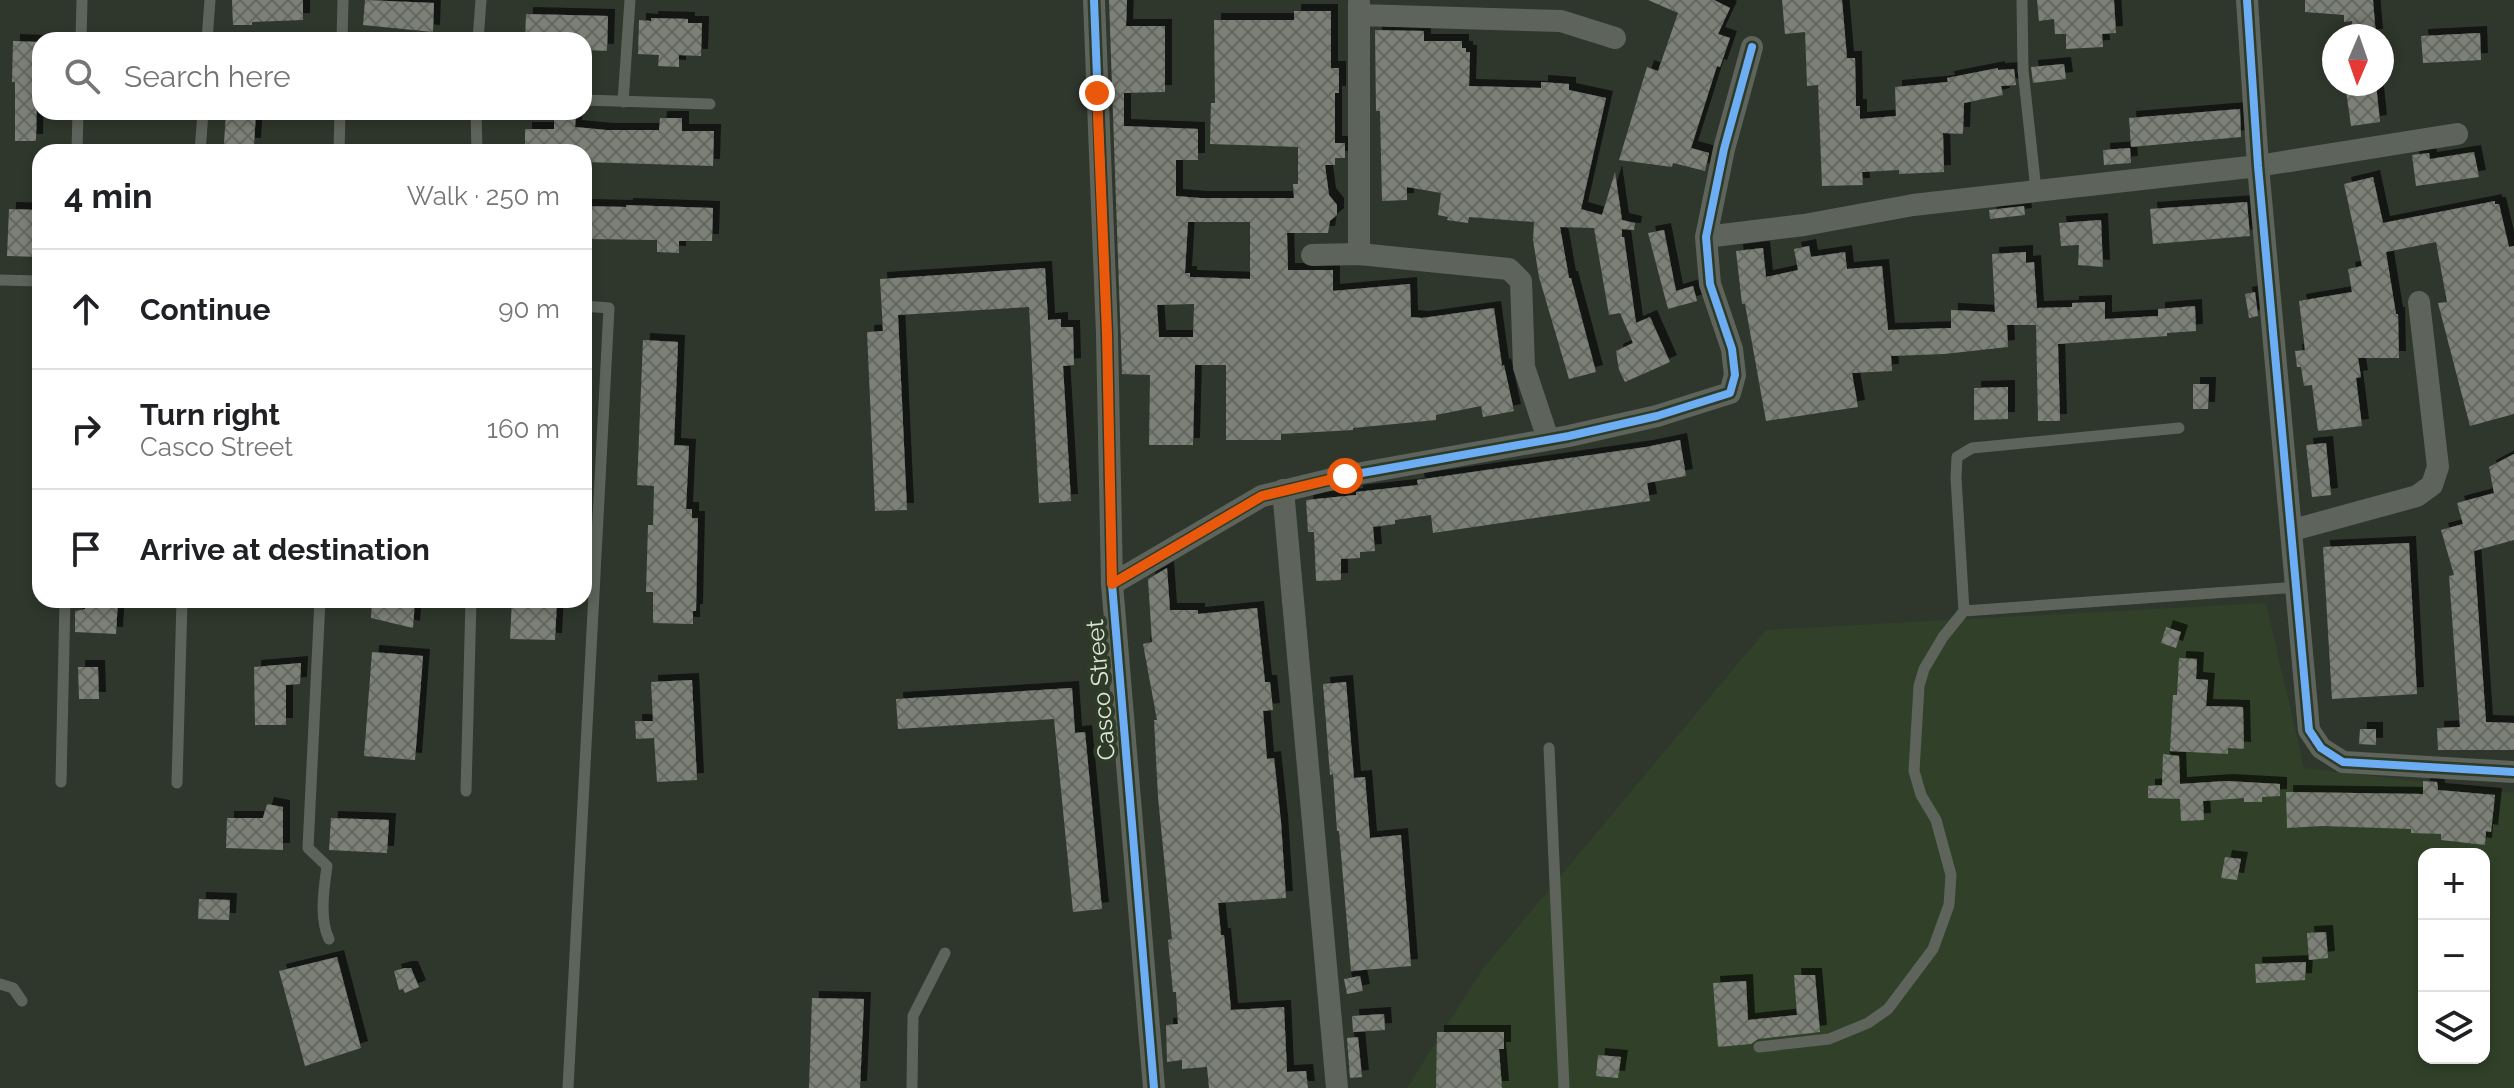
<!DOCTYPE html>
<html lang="en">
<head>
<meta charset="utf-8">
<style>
	:root { --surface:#fff; --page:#f6f6f6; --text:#202124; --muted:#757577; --line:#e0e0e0 }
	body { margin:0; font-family:Raleway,sans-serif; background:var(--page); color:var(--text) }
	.controls { position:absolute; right:24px; bottom:24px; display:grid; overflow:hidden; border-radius:16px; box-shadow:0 4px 12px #0003 }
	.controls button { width:72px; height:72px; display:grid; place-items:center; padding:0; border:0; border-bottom:2px solid var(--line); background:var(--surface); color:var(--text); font:40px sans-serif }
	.compass { position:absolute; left:2322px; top:24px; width:72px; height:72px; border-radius:50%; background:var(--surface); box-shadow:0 4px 12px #0003; rotate:182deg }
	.stop { position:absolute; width:24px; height:24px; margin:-18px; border:6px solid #ea580c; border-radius:50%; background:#fff }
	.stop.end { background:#ea580c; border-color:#fff; box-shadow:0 2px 8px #0008 }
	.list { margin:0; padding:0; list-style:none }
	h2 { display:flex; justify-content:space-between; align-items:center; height:104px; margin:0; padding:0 32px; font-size:34px }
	h2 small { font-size:26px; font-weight:400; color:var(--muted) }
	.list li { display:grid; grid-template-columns:52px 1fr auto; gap:24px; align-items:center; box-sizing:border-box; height:120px; padding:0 32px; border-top:2px solid var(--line) }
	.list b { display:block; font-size:30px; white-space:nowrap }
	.list p { margin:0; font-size:26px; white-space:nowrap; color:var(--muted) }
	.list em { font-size:26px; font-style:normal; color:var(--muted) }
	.icon { flex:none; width:44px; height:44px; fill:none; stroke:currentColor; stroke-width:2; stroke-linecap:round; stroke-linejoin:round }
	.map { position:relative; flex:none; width:2514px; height:1088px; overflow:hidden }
	.search { position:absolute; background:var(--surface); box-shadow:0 4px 12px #0003; left:32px; top:32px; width:560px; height:88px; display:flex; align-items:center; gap:20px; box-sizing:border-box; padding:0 28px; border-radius:24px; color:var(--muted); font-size:30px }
	.panel { position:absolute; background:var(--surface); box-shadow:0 4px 12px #0003; left:32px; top:144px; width:560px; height:464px; border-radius:24px }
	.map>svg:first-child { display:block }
	.built { fill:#314129; fill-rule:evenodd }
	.building { fill:url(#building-cross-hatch); fill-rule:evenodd; filter:url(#shadow) }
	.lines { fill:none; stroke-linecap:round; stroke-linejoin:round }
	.service { stroke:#5e645c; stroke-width:11 }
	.minor { stroke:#5e645c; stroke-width:22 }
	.cycleway-casing { stroke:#2d3b27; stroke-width:13 }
	.cycleway { stroke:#6dadf4; stroke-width:8 }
	.route { stroke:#ea580c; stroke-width:10 }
	.labels { text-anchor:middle; stroke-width:8; stroke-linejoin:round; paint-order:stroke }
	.street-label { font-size:24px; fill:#dde5d9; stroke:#2d3b27 }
</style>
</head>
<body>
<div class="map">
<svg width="2514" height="1088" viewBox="0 0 2514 1088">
	<defs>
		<pattern id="building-cross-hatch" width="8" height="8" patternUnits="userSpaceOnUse" patternTransform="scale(2)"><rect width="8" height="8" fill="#7b8076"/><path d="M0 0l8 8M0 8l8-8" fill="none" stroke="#646861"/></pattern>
		<filter id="shadow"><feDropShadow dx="7" dy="-7" stdDeviation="0" flood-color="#0009"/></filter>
	</defs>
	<rect width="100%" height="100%" fill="#2f372c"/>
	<!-- built -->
	<path class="built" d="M2266 603 2304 768 2514 793V1088H1407L1482 970 1766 630ZM2424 854H2484V1058H2424Z"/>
	<!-- building -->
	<path class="building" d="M232 0H303V20L252 22V25H233Z
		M365 0 434 3 433 32 363 25Z
		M1109 0H1127L1126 26H1165V92L1124 93V126L1198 129V160H1176V196L1200 198H1294L1293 184H1298V147L1210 144 1211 103H1215L1214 20H1294V11H1331V68H1339V93H1335V143H1345V158H1335V165H1325L1329 195 1337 205V215L1330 221 1328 233H1287L1288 270H1333V291L1410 284 1411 317 1422 318 1494 308 1502 366 1504 365 1514 411 1483 417 1481 406 1436 415V420L1353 428V430L1281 434V440H1226V365H1195L1193 445H1149L1150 375 1122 374ZM1188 222H1250V279L1190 277V273H1185ZM1194 304 1193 337H1159L1157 305Z
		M1648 0H1714L1730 8 1718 34 1730 38 1720 67 1717 66 1691 148 1709 153 1705 171 1673 163 1672 167 1619 160 1647 67 1658 71 1678 13Z
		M1782 0H1842L1847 58H1855L1856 106H1860V119L1896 116 1895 87 1948 82 1947 78 1998 68V70L2014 69 2016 85 2001 86 2003 95 1964 103 1963 134 1943 133 1944 172 1899 174V170L1862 172 1863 185 1822 186 1818 85 1807 86 1805 32 1785 34Z
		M2037 0H2114L2116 33 2102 34 2103 47 2066 49V34H2055L2054 19 2039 21Z
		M2305 0H2373L2376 36H2353L2352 21 2344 22V15L2305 12Z
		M526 14 608 16 607 51 584 50V40H525Z
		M651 18 688 19V23H702L701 56 679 55V67L658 66 659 55 638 54 639 20 651 21Z
		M1375 30 1424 31V41H1462V48H1466V52H1470L1469 86 1541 88V82L1569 84V90L1606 98 1581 209 1602 215 1615 172 1622 220 1635 223 1634 230 1622 229V237H1624L1636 323 1650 317 1670 362 1625 382 1619 370 1616 351 1633 343 1620 313 1609 315 1594 228 1560 227 1569 278H1571L1596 372 1569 379 1539 277 1533 240 1534 222 1469 217 1468 223 1447 220 1448 217 1438 215 1441 193 1407 187V200L1382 201 1380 111H1376Z
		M2480 33 2481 60 2423 63 2421 36Z
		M13 41 38 42 36 141H15V82H12Z
		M2064 64 2066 79 2033 83 2031 67Z
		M2345 84H2376L2380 122 2351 126Z
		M2240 109 2241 137 2131 147 2129 118Z
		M226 112H256L254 145 224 144Z
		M554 115H576L575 127 606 130H659L660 118H682V131H714L713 166 584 162V152H525V129H554Z
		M2130 148 2131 163 2104 165 2103 150Z
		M2474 152 2479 177 2416 186 2412 155 2429 153 2430 159Z
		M2373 177 2383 223 2495 201V204H2499L2509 247 2514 246V414L2470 426 2438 303 2447 302 2436 242 2386 252 2396 314H2398L2399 358H2358L2361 377 2356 378 2362 426 2318 431 2312 385 2304 386 2301 367H2297L2295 351 2305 350 2299 301 2352 292 2348 269 2362 266 2344 184Z
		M2247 202 2250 236 2153 244 2150 209Z
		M626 205 713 208 712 241H679V253L657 252V240L584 239V206L626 207Z
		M2024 206 2025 215 1990 219 1989 210Z
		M9 209 40 210V257L7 256Z
		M2101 220 2103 267 2078 265 2079 245 2061 246 2059 223Z
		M1664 230 1676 291 1693 286 1697 301 1668 309 1648 233Z
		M1809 246 1811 257 1845 252 1847 269 1882 266 1888 330 1951 328V310L1995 312 1992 254 2026 252V263L2034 262 2037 308 2072 307V303L2105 302V319L2158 316V309L2195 306 2196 331 2167 333V336L2058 344 2060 421H2038L2036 325H2007L2008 347 1944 354 1891 356 1892 371 1852 373 1858 407 1766 421 1745 304H1742L1736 251 1763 248 1766 277 1798 270 1794 249Z
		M1045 268 1048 320 1061 319V327H1073L1074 365 1063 366 1071 501 1039 503 1029 307 898 315 907 510 875 511 867 332 883 331 880 279Z
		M2255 292 2258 316 2249 318 2245 294Z
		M643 340 678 342 674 445 689 446 686 509H692V518H698L696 611H693V624L653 623V592H646L648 525H653L654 486 637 485Z
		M2193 384H2209L2208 409H2193Z
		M2008 387V419L1974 420V388Z
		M1680 440 1686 476 1647 483 1650 501 1433 533 1431 515 1395 520V524L1373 527 1375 551 1360 552V558L1341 559V580L1316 581 1314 532H1308L1306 500 1356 495V492L1418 485 1417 480 1646 447Z
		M2326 443 2331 495 2312 497 2306 445Z
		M2514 454V540L2474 551 2486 722 2514 723V750H2438L2437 728 2460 727 2449 576 2454 575 2441 530 2463 524 2457 503 2494 493 2489 467Z
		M2409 543 2417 694 2332 699 2323 547Z
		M1167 568 1170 610H1198V614L1257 608 1265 682H1270L1273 710 1263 711 1267 759 1274 758 1281 822 1286 898 1218 903 1221 935H1224L1231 1010 1284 1007 1287 1072 1306 1071 1308 1088H1209L1207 1067 1182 1069V1060L1167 1062 1166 1025 1178 1024 1176 992H1173L1168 940 1172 939 1158 797 1154 720H1157L1143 644 1152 642 1148 579Z
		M86 600H118L116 634 75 632V611L85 609Z
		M372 600H415L413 628 371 618Z
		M512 600H557L555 640 510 639Z
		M2166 627 2181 632 2176 648 2161 643Z
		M372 652 423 656 415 760 364 756Z
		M2179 658 2197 659 2196 679 2208 680 2206 706 2243 707 2244 749 2228 748V754L2170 751 2173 695H2177Z
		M301 663 300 684 286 685V725H255L254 667Z
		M78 667H98L99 699H79Z
		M692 680 697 780 657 782 654 738 636 739 635 721H653L651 682Z
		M1346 682 1354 778 1365 777 1370 838 1401 835 1411 966 1351 971 1339 831H1337L1333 774 1330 775 1323 684Z
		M1072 688 1075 733 1085 732 1102 909 1073 912 1054 719 898 729 896 699Z
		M2360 729H2376V745L2359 744Z
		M2163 754 2179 756 2180 784 2226 781 2280 784V796L2262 797V802H2244V798L2203 801 2204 820 2181 821 2180 799 2148 798V786L2162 785Z
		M2423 781 2437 782 2438 790 2495 795 2491 832 2486 831 2485 845 2441 840V834L2411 833V829L2322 826 2287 828 2286 792 2423 794Z
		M267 804 283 807V850L226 848 227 818H263Z
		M331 818 389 820 387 853 329 850Z
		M2225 857 2241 859 2237 880 2221 878Z
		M199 899 230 900 229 920 198 919Z
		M2326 932 2328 958 2309 960 2307 933Z
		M337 957 361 1048 305 1066 279 971Z
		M2306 962 2305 980 2256 983 2255 964Z
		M405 968H411L419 987 405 993 403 989 399 990 394 971Z
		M1794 975H1815L1820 1032 1758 1039 1751 1044 1718 1047 1713 983 1746 981 1748 1020 1797 1015Z
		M1360 976 1363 991 1347 994 1344 979Z
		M812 998 864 999 860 1088H809Z
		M1384 1014 1385 1030 1353 1032 1352 1016Z
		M1437 1032H1504V1049H1499L1502 1088H1436Z
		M1358 1037 1362 1077 1350 1078 1347 1038Z
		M1598 1055 1621 1057 1618 1078 1596 1076Z"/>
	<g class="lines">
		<!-- service -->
		<path class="service" d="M2022 0 2023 70 2036 190
			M81 40 82 0
			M207 40 210 0
			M342 40 343 0
			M478 40 481 0
			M584 100 710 104
			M623 102 630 0
			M476 112 477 152
			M77 152 78 112
			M200 152 203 112
			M339 152 340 112
			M0 280 40 281
			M320 600 308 848 327 866C324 888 319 919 329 939
			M1964 611 1956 478 1957 457 1972 448 2179 428
			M1549 748 1564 1088
			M61 782 65 600
			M177 783 182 600
			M466 791 471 600
			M0 984 13 988 22 1001
			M1759 1047 1829 1039 1868 1023 1888 1009 1933 949 1949 905 1951 875 1936 820 1921 795 1914 771 1919 686 1924 669 1943 637 1964 611 2297 587
			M568 1088 609 308 584 306
			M912 1088 913 1016 945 953"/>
		<!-- minor -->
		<path class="minor" d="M1094 0 1107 334 1112 584 1154 1088
			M2247 0 2258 166 2309 730 2321 748 2343 762 2514 772
			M1359 3V254
			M1359 15 1561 21 1615 38
			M1706 237 1804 225 1913 205 2258 166 2457 134
			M1312 255 1359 254 1509 269 1521 281 1524 367 1548 439
			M1283 490 1337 1088
			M2293 530 2417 496 2432 485 2438 467 2419 302
			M1112 584 1262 496 1345 476 1569 436 1657 416 1730 393 1735 375 1732 349 1710 284 1706 237 1724 149 1752 47"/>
		<!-- cycleway casing -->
		<g class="cycleway-casing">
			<path id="cycleway" d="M1094 0 1107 334 1112 584 1154 1088
				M2247 0 2258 166 2309 730 2321 748 2343 762 2514 772
				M1112 584 1262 496 1345 476 1569 436 1657 416 1730 393 1735 375 1732 349 1710 284 1706 237 1724 149 1752 47"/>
		</g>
		<!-- cycleway -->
		<use href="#cycleway" class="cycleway"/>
	</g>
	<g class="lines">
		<!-- route -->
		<path class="route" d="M1097 93 1107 334 1112 584 1262 496 1345 476"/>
	</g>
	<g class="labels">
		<!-- street labels -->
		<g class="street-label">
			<text transform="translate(1101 690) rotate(-95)" y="8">Casco Street</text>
		</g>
	</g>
</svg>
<div class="controls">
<button>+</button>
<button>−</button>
<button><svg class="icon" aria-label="layers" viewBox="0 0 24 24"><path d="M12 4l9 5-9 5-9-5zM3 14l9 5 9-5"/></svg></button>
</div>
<svg class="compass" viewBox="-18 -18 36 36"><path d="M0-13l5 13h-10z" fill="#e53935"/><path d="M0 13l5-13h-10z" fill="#757577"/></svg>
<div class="stop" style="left:1345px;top:476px"></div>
<div class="stop end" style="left:1097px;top:93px"></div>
<div class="search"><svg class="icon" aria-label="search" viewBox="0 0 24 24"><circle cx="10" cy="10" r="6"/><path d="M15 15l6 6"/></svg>Search here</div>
<section class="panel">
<h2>4 min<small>Walk · 250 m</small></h2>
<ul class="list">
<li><svg class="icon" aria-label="ahead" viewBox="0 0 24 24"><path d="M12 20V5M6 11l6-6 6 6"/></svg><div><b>Continue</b></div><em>90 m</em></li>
<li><svg class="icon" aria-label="right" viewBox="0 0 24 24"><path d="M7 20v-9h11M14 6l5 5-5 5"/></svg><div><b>Turn right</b><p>Casco Street</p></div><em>160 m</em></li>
<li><svg class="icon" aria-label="arrive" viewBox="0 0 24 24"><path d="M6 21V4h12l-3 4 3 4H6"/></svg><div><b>Arrive at destination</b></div></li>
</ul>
</section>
</div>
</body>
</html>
